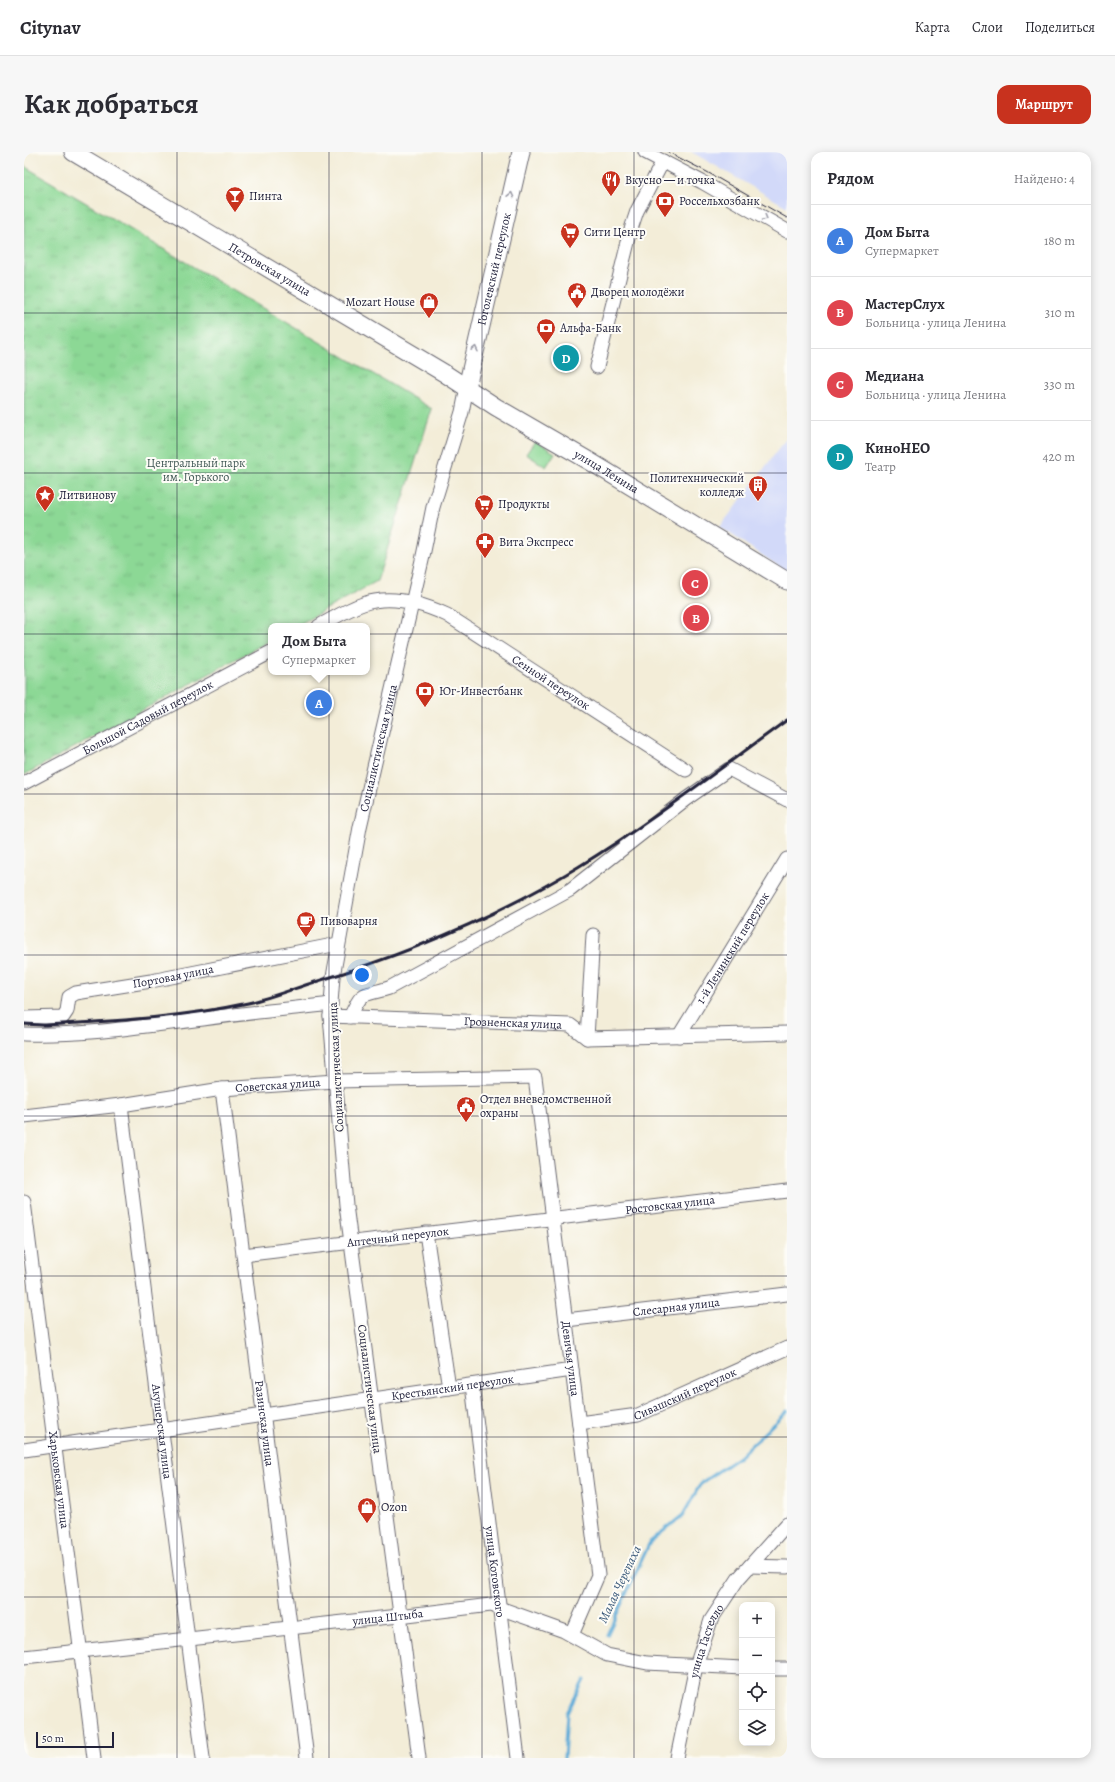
<!DOCTYPE html>
<html lang="ru">
<head>
<meta charset="utf-8">
<style>
	:root { --surface:#fff; --page:#f7f7f7; --text:#2b2b33; --muted:#7c7c81; --line:#e1e1e2; --accent:#c8321e }
	body { margin:0; font-family:Alegreya,serif; background:var(--page); color:var(--text) }
	.controls { position:absolute; right:12px; bottom:12px; display:grid; overflow:hidden; border-radius:8px; box-shadow:0 2px 10px #0003 }
	.controls button { width:36px; height:36px; display:grid; place-items:center; padding:0; border:0; border-bottom:1px solid var(--line); background:var(--surface); color:var(--text); font:20px sans-serif }
	.scale { position:absolute; left:12px; bottom:10px; width:78px; box-sizing:border-box; padding-left:4px; border:2px solid #22223b; border-top:0; font-size:11px; line-height:14px; white-space:nowrap; color:#22223b; -webkit-text-stroke:3px #fdfcf7; paint-order:stroke }
	.you { position:absolute; left:338px; top:823px; width:14px; height:14px; margin:-10px; border:3px solid #fff; border-radius:50%; background:#1a73e8; box-shadow:0 0 0 6px #1a73e833 }
	.badge { display:grid; place-items:center; width:26px; height:26px; border-radius:50%; background:var(--accent); color:#fff; font-size:13px; font-weight:700 }
	.pin { position:absolute; translate:-50% -50%; border:2px solid #fff; box-shadow:0 1px 4px #0006 }
	.popup { position:absolute; left:244px; top:471px; width:102px; height:52px; box-sizing:border-box; display:grid; place-content:center; border-radius:8px; background:var(--surface); filter:drop-shadow(0 1px 3px #0005); font-size:13px; white-space:nowrap; color:var(--muted) }
	.popup b { font-size:15px; color:var(--text) }
	.popup::after { content:''; position:absolute; left:50%; top:100%; margin-left:-8px; border:8px solid transparent; border-top-color:var(--surface) }
	.list { margin:0; padding:0; list-style:none }
	h2 { display:flex; justify-content:space-between; align-items:center; height:52px; margin:0; padding:0 16px; font-size:17px }
	h2 small { font-size:13px; font-weight:400; color:var(--muted) }
	.list li { display:grid; grid-template-columns:26px 1fr auto; gap:12px; align-items:center; box-sizing:border-box; height:72px; padding:0 16px; border-top:1px solid var(--line) }
	.list b { display:block; font-size:15px; white-space:nowrap }
	.list p { margin:0; font-size:13px; white-space:nowrap; color:var(--muted) }
	.list em { font-size:13px; font-style:normal; color:var(--muted) }
	.icon { flex:none; width:22px; height:22px; fill:none; stroke:currentColor; stroke-width:2; stroke-linecap:round; stroke-linejoin:round }
	.map { position:relative; flex:none; width:763px; height:1606px; overflow:hidden; border-radius:12px }
	header { display:flex; align-items:center; gap:24px; box-sizing:border-box; height:56px; padding:0 20px; background:var(--surface); border-bottom:1px solid var(--line) }
	header strong { font-size:19px }
	nav { display:flex; gap:22px; margin-inline-start:auto; font-size:14px }
	.intro { display:flex; align-items:center; justify-content:space-between; box-sizing:border-box; height:96px; padding:0 24px }
	h1 { margin:0; font-size:28px }
	.button { padding:10px 18px; border-radius:12px; background:var(--accent); color:#fff; font-size:14px; font-weight:700 }
	main { display:flex; gap:24px; padding:0 24px }
	aside { flex:1; background:var(--surface); border-radius:12px; box-shadow:0 2px 10px #0003 }
	.map>svg:first-child { display:block }
	.built { fill:#d2d9f9 }
	.grass { fill:#8cd895; stroke:#577d68 }
	.park { fill:url(#park-tufts); stroke:#577d68 }
	.lines { fill:none; stroke-linecap:round; stroke-linejoin:round }
	.stream { stroke:#5eacd8; stroke-width:3 }
	.minor-casing { stroke:#6b6972; stroke-width:15 }
	.major-casing { stroke:#6b6972; stroke-width:19 }
	.minor { stroke:#fff; stroke-width:13 }
	.major { stroke:#fff; stroke-width:17 }
	.tram { stroke:#22223b; stroke-width:1 }
	.rail { stroke:#22223b; stroke-width:3 }
	.oneway { stroke:#9c9ca7 }
	.grid { fill:none; stroke:#22223b; stroke-width:1; stroke-opacity:0.55 }
	.labels { text-anchor:middle; stroke-width:4; stroke-linejoin:round; paint-order:stroke }
	.poi-label { font-size:12px; fill:#22223b; stroke:#fdfcf7; text-anchor:start }
	.street-label { font-size:12px; fill:#22223b; stroke:#fdfcf7 }
	.park-label { font-size:12px; fill:#425956; stroke:#fdfcf7 }
	.water-label { font-size:13px; font-style:italic; fill:#3a597a; stroke:#fdfcf7 }
</style>
</head>
<body>
<header>
<strong>Citynav</strong>
<nav><a>Карта</a><a>Слои</a><a>Поделиться</a></nav>
</header>
<div class="intro"><h1>Как добраться</h1><a class="button">Маршрут</a></div>
<main>
<div class="map">
<svg width="763" height="1606" viewBox="0 0 763 1606">
	<defs>
		<pattern id="park-tufts" width="24" height="20" patternUnits="userSpaceOnUse"><rect width="24" height="20" fill="#8cd895"/><path d="M3 7l-1-3M5 7V3M7 7l1-3M15 17l-1-3M17 17v-4M19 17l1-3" fill="none" stroke="#78b981"/></pattern>
	</defs>
	<rect width="100%" height="100%" fill="#fdfcf7"/>
	<filter id="ink" filterUnits="userSpaceOnUse"><feTurbulence type="fractalNoise" baseFrequency=".025" numOctaves="2"/><feDisplacementMap in="SourceGraphic" scale="8" xChannelSelector="R" yChannelSelector="G"/><feConvolveMatrix kernelMatrix="1 2 1 2 8 2 1 2 1" color-interpolation-filters="sRGB"/></filter>
	<filter id="wash" filterUnits="userSpaceOnUse"><feTurbulence type="fractalNoise" baseFrequency=".012" numOctaves="4" result="noise"/><feDisplacementMap in="SourceGraphic" scale="16" xChannelSelector="R" yChannelSelector="G"/><feGaussianBlur stdDeviation="0.9" result="paint"/><feColorMatrix in="noise" values="0 0 0 0 0 0 0 0 0 0 0 0 0 0 0 0 0 1.4 0 .05"/><feComposite in="paint" operator="in"/></filter>
	<g filter="url(#wash)">
		<rect width="100%" height="100%" fill="#f3edd8"/>
		<!-- built -->
		<path class="built" d="M667 0H763V55L671 2Z
			M763 286V420L696 375Z"/>
		<!-- grass -->
		<path class="grass" d="M511 289 531 301 522 315 502 302Z"/>
		<!-- park -->
		<path class="park" d="M0 14 408 257 353 429 272 474H247V488L0 623Z"/>
		<g class="lines">
			<!-- stream -->
			<path class="stream" d="M583 1483 626 1390 659 1363 677 1331 715 1305 763 1259
				M540 1606 543 1561 560 1528"/>
		</g>
	</g>
	<g filter="url(#ink)">
		<g class="lines">
			<!-- minor casing -->
			<g class="minor-casing">
				<g id="minor">
					<path d="M621 0 678 30 763 79"/>
					<path d="M573 215 608 74 613 59 639 9"/>
					<path id="s1" d="M295 474C310 466 324 457 339 452 367 442 397 451 423 463L662 618"/>
					<path id="s2" d="M0 631 247 500"/>
					<path id="s3" d="M306 864 546 873 563 886 763 881"/>
					<path d="M326 865C339 837 337 845 365 836L546 738 662 647 705 617 763 648"/>
					<path id="s4" d="M0 866 39 865 43 859 45 845 52 841 127 829 314 792"/>
					<path d="M0 882C60 884 120 874 179 867 222 861 264 857 307 852"/>
					<path id="s5" d="M655 884 763 707"/>
					<path d="M563 886 569 783"/>
					<path id="s6" d="M198 937 283 1606"/>
					<path id="s7" d="M97 953 179 1606"/>
					<path id="s8" d="M0 964 97 953 198 937 311 929 511 925 574 1423 548 1483"/>
					<path id="s9" d="M0 1050 70 1606"/>
					<path d="M402 1081 425 1236"/>
					<path id="s10" d="M219 1103 763 1039"/>
					<path id="s11" d="M542 1168 763 1142"/>
					<path id="s12" d="M448 1233 494 1606"/>
					<path id="s13" d="M555 1271 614 1263 763 1196"/>
					<path id="s14" d="M0 1298 548 1218"/>
					<path d="M726 1414 763 1415"/>
					<path id="s15" d="M0 1505 375 1464 467 1453 540 1479 583 1503 623 1511 718 1516"/>
					<path d="M748 1517H763"/>
					<path id="s16" d="M395 1606 322 1053 306 864 309 825 336 675 399 404 409 355 438 260 443 235"/>
					<path id="s17" d="M653 1606 672 1514 687 1468 714 1427 763 1372"/>
				</g>
			</g>
			<!-- major casing -->
			<g class="major-casing">
				<g id="major">
					<path id="s18" d="M49 0 420 221 472 255 567 310 763 429"/>
					<path id="s19" d="M443 235 497 0"/>
				</g>
			</g>
			<!-- minor -->
			<use href="#minor" class="minor"/>
			<!-- major -->
			<use href="#major" class="major"/>
			<!-- tram -->
			<path class="tram" d="M644 0 683 20 763 66"/>
			<!-- rail -->
			<path class="rail" d="M0 872 19 873C88 869 156 866 224 851 246 846 269 837 291 830 383 802 472 765 554 715 626 671 694 618 763 568"/>
		</g>
		<!-- one-way arrows -->
		<defs><path id="oneway-chevron" d="M-2-3.5L2.5 0L-2 3.5" fill="none" stroke-width="1.6" stroke-linecap="round" stroke-linejoin="round"/></defs>
		<g class="oneway">
			<use href="#oneway-chevron" transform="translate(487 43) rotate(-77)"/>
			<use href="#oneway-chevron" transform="translate(741 66) rotate(30)"/>
			<use href="#oneway-chevron" transform="translate(451 197) rotate(-77)"/>
		</g>
	</g>
	<!-- grid -->
	<path class="grid" d="M153 0V1606M305 0V1606M458 0V1606M610 0V1606M0 161H763M0 321H763M0 482H763M0 642H763M0 803H763M0 964H763M0 1124H763M0 1285H763M0 1445H763"/>
	<!-- icons -->
	<defs>
		<g id="restaurant-pin" transform="scale(1)"><path d="M0 17L-7.5 6A9.5 9.5 0 1 1 7.5 6Z" fill="#c8321e" stroke="#fdfcf7"/><path d="M-5-6h1v4h1v-4h1v4h1v-4h1v5L-1.5 .5V6h-2V.5L-5-1ZM5-6V6H3V1.5H1.5Q1.5-4 5-6Z" fill="#fff"/></g>
		<g id="bar-pin" transform="scale(1)"><path d="M0 17L-7.5 6A9.5 9.5 0 1 1 7.5 6Z" fill="#c8321e" stroke="#fdfcf7"/><path d="M-6-5H6L.8 .8V4.5H3.5V6h-7V4.5H-.8V.8Z" fill="#fff"/></g>
		<g id="bank-pin" transform="scale(1)"><path d="M0 17L-7.5 6A9.5 9.5 0 1 1 7.5 6Z" fill="#c8321e" stroke="#fdfcf7"/><path d="M-6-4H6V4H-6ZM0-2.3a2.3 2.3 0 1 0 0 4.6a2.3 2.3 0 1 0 0-4.6Z" fill="#fff"/></g>
		<g id="supermarket-pin" transform="scale(1)"><path d="M0 17L-7.5 6A9.5 9.5 0 1 1 7.5 6Z" fill="#c8321e" stroke="#fdfcf7"/><path d="M-6-5.5h2.5l.6 2H6L4.5 2H-2.5L-4.4-4H-6ZM-1.5 3.2a1.3 1.3 0 1 0 .1 0ZM3 3.2a1.3 1.3 0 1 0 .1 0Z" fill="#fff"/></g>
		<g id="civic-pin" transform="scale(1)"><path d="M0 17L-7.5 6A9.5 9.5 0 1 1 7.5 6Z" fill="#c8321e" stroke="#fdfcf7"/><path d="M-.6-6.5H3V-4.5H.6V-3L4-1V1h2V6H-6V1h2V-1L-.6-3ZM-1.2 2.5V6h2.4V2.5Z" fill="#fff"/></g>
		<g id="shop-pin" transform="scale(1)"><path d="M0 17L-7.5 6A9.5 9.5 0 1 1 7.5 6Z" fill="#c8321e" stroke="#fdfcf7"/><path d="M-5-2.5h2.3a2.7 3.5 0 0 1 5.4 0H5L5.5 6h-11ZM-1.5-2.5h3a1.5 2.3 0 0 0-3 0Z" fill="#fff"/></g>
		<g id="building-pin" transform="scale(1)"><path d="M0 17L-7.5 6A9.5 9.5 0 1 1 7.5 6Z" fill="#c8321e" stroke="#fdfcf7"/><path d="M-4-6H4V6H1V3H-1V6H-4ZM-2.5-4.3h1.7v1.8h-1.7ZM.8-4.3h1.7v1.8H.8ZM-2.5-1h1.7V.8h-1.7ZM.8-1h1.7V.8H.8Z" fill="#fff"/></g>
		<g id="sight-pin" transform="scale(1)"><path d="M0 17L-7.5 6A9.5 9.5 0 1 1 7.5 6Z" fill="#c8321e" stroke="#fdfcf7"/><path d="M0-6L1.8-2.2L6-1.7L2.9 1.2L3.7 5.4L0 3.3L-3.7 5.4L-2.9 1.2L-6-1.7L-1.8-2.2Z" fill="#fff"/></g>
		<g id="pharmacy-pin" transform="scale(1)"><path d="M0 17L-7.5 6A9.5 9.5 0 1 1 7.5 6Z" fill="#c8321e" stroke="#fdfcf7"/><path d="M-2-6h4v4h4v4h-4v4h-4v-4h-4v-4h4Z" fill="#fff"/></g>
		<g id="cafe-pin" transform="scale(1)"><path d="M0 17L-7.5 6A9.5 9.5 0 1 1 7.5 6Z" fill="#c8321e" stroke="#fdfcf7"/><path d="M-5.5-4.5H6V0H3Q3 3.5 0 3.5H-2.5Q-5.5 3.5-5.5 0ZM3-3.2v2h1.7v-2ZM-6 4.5H4V6H-6Z" fill="#fff"/></g>
	</defs>
	<g fill-rule="evenodd">
		<use href="#restaurant-pin" x="587" y="28"/>
		<use href="#bar-pin" x="211" y="44"/>
		<use href="#bank-pin" x="641" y="49"/>
		<use href="#supermarket-pin" x="546" y="80"/>
		<use href="#civic-pin" x="553" y="140"/>
		<use href="#shop-pin" x="405" y="150"/>
		<use href="#bank-pin" x="522" y="176"/>
		<use href="#building-pin" x="734" y="333"/>
		<use href="#sight-pin" x="21" y="343"/>
		<use href="#supermarket-pin" x="460" y="352"/>
		<use href="#pharmacy-pin" x="461" y="390"/>
		<use href="#bank-pin" x="401" y="539"/>
		<use href="#cafe-pin" x="282" y="769"/>
		<use href="#civic-pin" x="442" y="954"/>
		<use href="#shop-pin" x="343" y="1355"/>
	</g>
	<g class="labels">
		<!-- poi labels -->
		<g class="poi-label">
			<text x="601" y="32">Вкусно — и точка</text>
			<text x="225" y="48">Пинта</text>
			<text x="655" y="53">Россельхозбанк</text>
			<text x="560" y="84">Сити Центр</text>
			<text x="567" y="144">Дворец молодёжи</text>
			<text x="391" y="154" text-anchor="end">Mozart House</text>
			<text x="536" y="180">Альфа-Банк</text>
			<text x="720" y="330" text-anchor="end">Политехнический<tspan x="720" dy="14">колледж</tspan></text>
			<text x="35" y="347">Литвинову</text>
			<text x="474" y="356">Продукты</text>
			<text x="475" y="394">Вита Экспресс</text>
			<text x="415" y="543">Юг-Инвестбанк</text>
			<text x="296" y="773">Пивоварня</text>
			<text x="456" y="951">Отдел вневедомственной<tspan x="456" dy="14">охраны</tspan></text>
			<text x="357" y="1359">Ozon</text>
		</g>
		<!-- street labels -->
		<g class="street-label">
			<text dy="4" stroke="none"><textPath href="#s18" startOffset="229">Петровская улица</textPath></text>
			<text dy="4" stroke="none"><textPath href="#s19" startOffset="121">Гоголевский переулок</textPath></text>
			<text dy="4" stroke="none"><textPath href="#s18" startOffset="622">улица Ленина</textPath></text>
			<text dy="4" stroke="none"><textPath href="#s1" startOffset="260">Сенной переулок</textPath></text>
			<text dy="4" stroke="none"><textPath href="#s2" startOffset="140">Большой Садовый переулок</textPath></text>
			<text dy="4" stroke="none"><textPath href="#s16" startOffset="1020">Социалистическая улица</textPath></text>
			<text dy="4" stroke="none"><textPath href="#s5" startOffset="103">1-й Ленинский переулок</textPath></text>
			<text dy="4" stroke="none"><textPath href="#s4" startOffset="167">Портовая улица</textPath></text>
			<text dy="4" stroke="none"><textPath href="#s3" startOffset="183">Грозненская улица</textPath></text>
			<text transform="translate(312 915) rotate(-93)" y="4">Социалистическая улица</text>
			<text dy="4" stroke="none"><textPath href="#s8" startOffset="256">Советская улица</textPath></text>
			<text dy="4" stroke="none"><textPath href="#s10" startOffset="430">Ростовская улица</textPath></text>
			<text dy="4" stroke="none"><textPath href="#s10" startOffset="156">Аптечный переулок</textPath></text>
			<text dy="4" stroke="none"><textPath href="#s11" startOffset="111">Слесарная улица</textPath></text>
			<text dy="4" stroke="none"><textPath href="#s8" startOffset="797">Девичья улица</textPath></text>
			<text dy="4" stroke="none"><textPath href="#s14" startOffset="433">Крестьянский переулок</textPath></text>
			<text transform="translate(346 1237) rotate(83)" y="4">Социалистическая улица</text>
			<text dy="4" stroke="none"><textPath href="#s13" startOffset="111">Сивашский переулок</textPath></text>
			<text dy="4" stroke="none"><textPath href="#s6" startOffset="337">Разинская улица</textPath></text>
			<text dy="4" stroke="none"><textPath href="#s7" startOffset="329">Акушерская улица</textPath></text>
			<text dy="4" stroke="none"><textPath href="#s9" startOffset="280">Харьковская улица</textPath></text>
			<text dy="4" stroke="none"><textPath href="#s12" startOffset="188">улица Котовского</textPath></text>
			<text dy="4" stroke="none"><textPath href="#s15" startOffset="366">улица Штыба</textPath></text>
			<text dy="4" stroke="none"><textPath href="#s17" startOffset="121">улица Гастелло</textPath></text>
		</g>
		<!-- park labels -->
		<g class="park-label">
			<text x="172" y="315">Центральный парк<tspan x="172" dy="14">им. Горького</tspan></text>
		</g>
		<!-- water labels -->
		<g class="water-label">
			<text transform="translate(595 1432) rotate(-65)" y="5">Малая Черепаха</text>
		</g>
	</g>
</svg>
<div class="controls">
<button>+</button>
<button>−</button>
<button><svg class="icon" aria-label="locate" viewBox="0 0 24 24"><circle cx="12" cy="12" r="6"/><path d="M12 2v4M12 18v4M2 12h4M18 12h4"/></svg></button>
<button><svg class="icon" aria-label="layers" viewBox="0 0 24 24"><path d="M12 4l9 5-9 5-9-5zM3 14l9 5 9-5"/></svg></button>
</div>
<div class="scale">50 m</div>
<div class="you"></div>
<div class="pin badge" style="left:295px;top:551px;background:#3f7fe0">A</div>
<div class="popup"><b>Дом Быта</b>Супермаркет</div>
<div class="pin badge" style="left:672px;top:466px;background:#e0444e">B</div>
<div class="pin badge" style="left:671px;top:431px;background:#e0444e">C</div>
<div class="pin badge" style="left:542px;top:206px;background:#0f9aa8">D</div>
</div>
<aside>
<h2>Рядом<small>Найдено: 4</small></h2>
<ul class="list">
<li><span class="badge" style="background:#3f7fe0">A</span><div><b>Дом Быта</b><p>Супермаркет</p></div><em>180 m</em></li>
<li><span class="badge" style="background:#e0444e">B</span><div><b>МастерСлух</b><p>Больница · улица Ленина</p></div><em>310 m</em></li>
<li><span class="badge" style="background:#e0444e">C</span><div><b>Медиана</b><p>Больница · улица Ленина</p></div><em>330 m</em></li>
<li><span class="badge" style="background:#0f9aa8">D</span><div><b>КиноНЕО</b><p>Театр</p></div><em>420 m</em></li>
</ul>
</aside>
</main>
</body>
</html>
